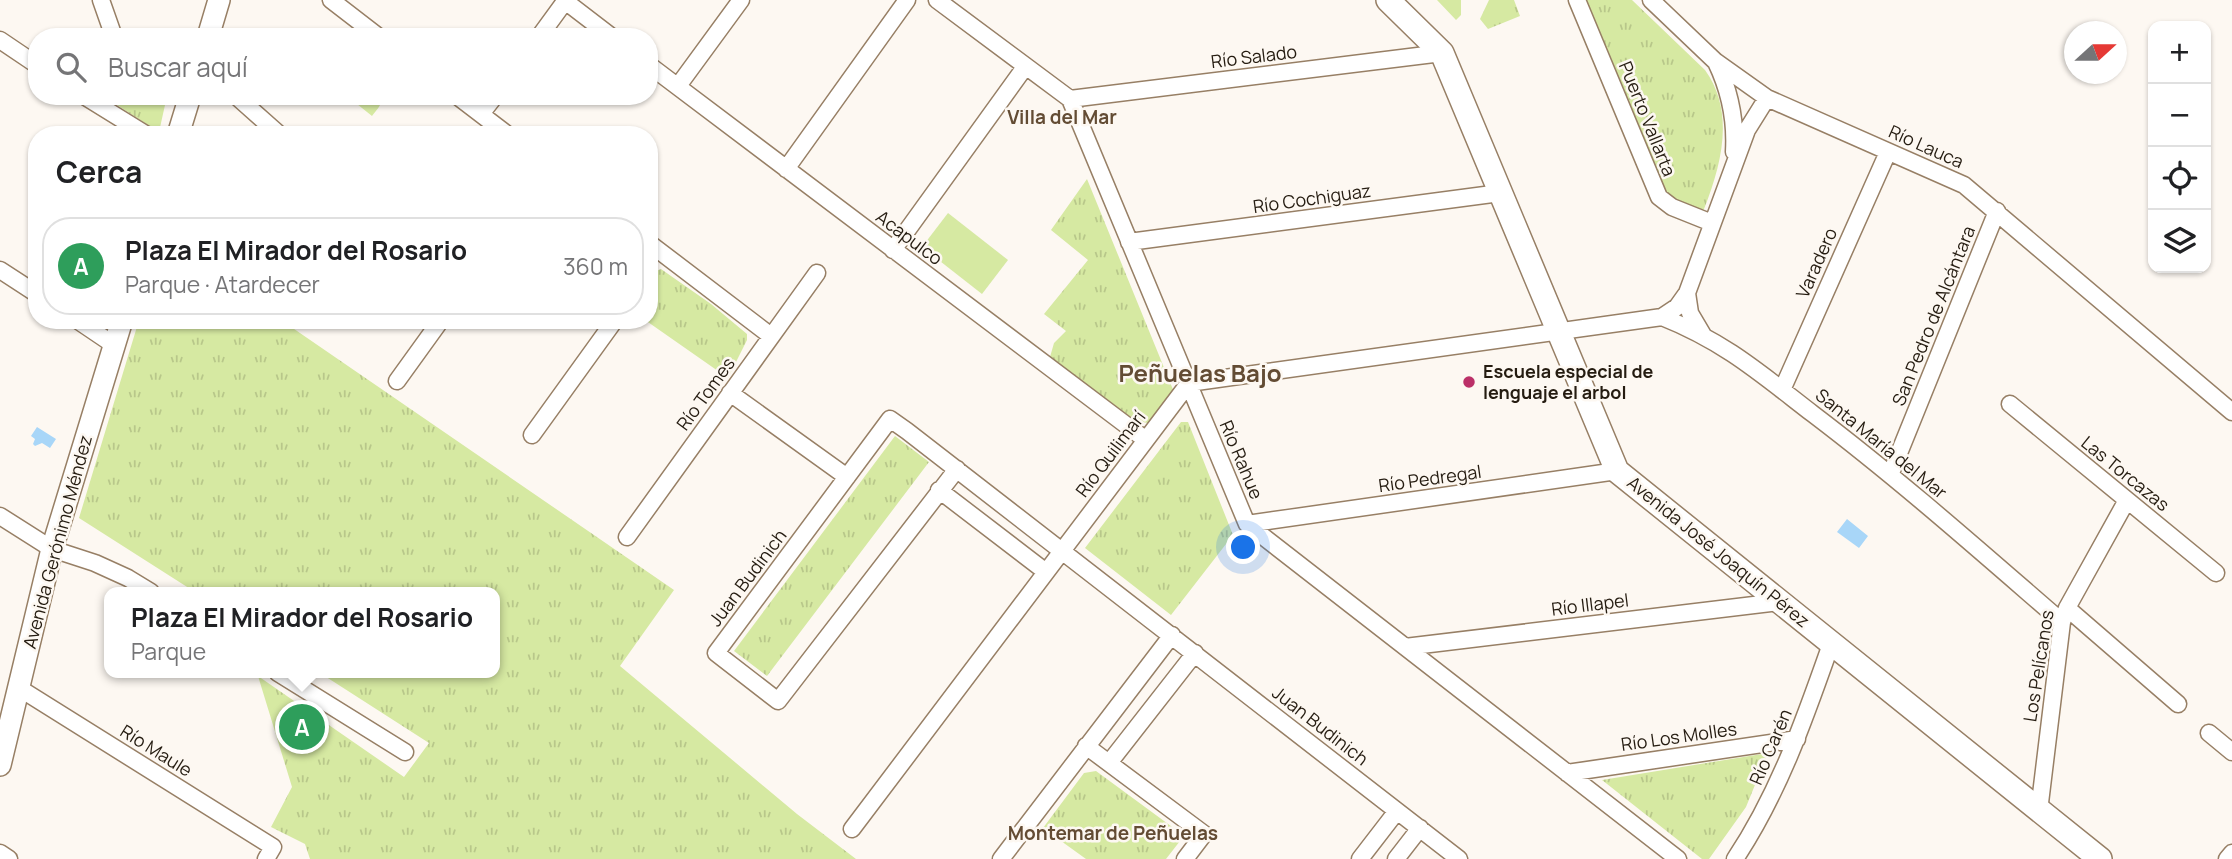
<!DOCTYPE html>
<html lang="es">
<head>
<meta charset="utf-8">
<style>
	:root { --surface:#fff; --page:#f6f6f6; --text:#202124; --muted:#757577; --line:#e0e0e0; --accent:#7c3aed }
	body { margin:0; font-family:Manrope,sans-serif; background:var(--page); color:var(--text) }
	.controls { position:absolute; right:21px; top:21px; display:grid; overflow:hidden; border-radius:14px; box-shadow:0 2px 5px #0004 }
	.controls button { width:63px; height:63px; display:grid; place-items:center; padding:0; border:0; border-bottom:2px solid var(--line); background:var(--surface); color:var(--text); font:35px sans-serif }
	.compass { position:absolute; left:2064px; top:21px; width:63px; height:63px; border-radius:50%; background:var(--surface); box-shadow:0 2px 5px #0004; rotate:69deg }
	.you { position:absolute; left:1244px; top:548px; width:24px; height:24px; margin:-18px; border:5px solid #fff; border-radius:50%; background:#1a73e8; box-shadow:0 0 0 10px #1a73e833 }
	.badge { display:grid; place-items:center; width:46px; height:46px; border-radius:50%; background:var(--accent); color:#fff; font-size:23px; font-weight:700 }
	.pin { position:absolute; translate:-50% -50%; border:4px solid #fff; box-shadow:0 2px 7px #0006 }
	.popup { position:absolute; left:104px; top:587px; width:396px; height:91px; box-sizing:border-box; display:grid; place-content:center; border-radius:14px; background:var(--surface); filter:drop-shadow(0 2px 5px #0005); font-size:23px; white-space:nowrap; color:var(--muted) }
	.popup b { font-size:26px; color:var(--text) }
	.popup::after { content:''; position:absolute; left:50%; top:100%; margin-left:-14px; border:14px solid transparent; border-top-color:var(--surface) }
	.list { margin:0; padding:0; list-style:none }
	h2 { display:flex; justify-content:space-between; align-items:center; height:91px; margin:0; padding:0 28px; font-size:30px }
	h2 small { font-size:23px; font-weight:400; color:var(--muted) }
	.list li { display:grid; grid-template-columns:46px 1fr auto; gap:21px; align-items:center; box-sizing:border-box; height:98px; margin:0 14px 14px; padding:0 14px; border:2px solid var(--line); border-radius:28px }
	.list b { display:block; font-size:26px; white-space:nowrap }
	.list p { margin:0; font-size:23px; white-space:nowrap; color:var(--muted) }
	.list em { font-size:23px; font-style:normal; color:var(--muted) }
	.icon { flex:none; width:38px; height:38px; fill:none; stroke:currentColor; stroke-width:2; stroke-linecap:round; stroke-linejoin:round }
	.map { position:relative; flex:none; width:2232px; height:859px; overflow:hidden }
	.search { position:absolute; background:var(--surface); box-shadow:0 2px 5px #0004; left:28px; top:28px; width:630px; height:77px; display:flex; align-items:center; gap:18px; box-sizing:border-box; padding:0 24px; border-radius:28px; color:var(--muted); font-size:26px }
	.panel { position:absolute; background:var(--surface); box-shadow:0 2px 5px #0004; left:28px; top:126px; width:630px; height:203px; border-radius:28px }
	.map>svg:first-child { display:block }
	.grass { fill:url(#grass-tufts) }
	.pitch { fill:#d6e9a2 }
	.water { fill:#a8d6f8 }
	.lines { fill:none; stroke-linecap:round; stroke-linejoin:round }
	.minor-casing { stroke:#977f65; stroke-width:19 }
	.tertiary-casing { stroke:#977f65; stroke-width:24 }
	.secondary-casing { stroke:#977f65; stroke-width:26 }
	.minor { stroke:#fff; stroke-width:16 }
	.tertiary { stroke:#fff; stroke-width:21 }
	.secondary { stroke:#fff; stroke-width:23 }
	.poi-dot { fill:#bb3068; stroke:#fdf8f2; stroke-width:2.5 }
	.labels { text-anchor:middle; stroke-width:5; stroke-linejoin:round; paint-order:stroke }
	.street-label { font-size:18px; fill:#251c11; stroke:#fdf8f2 }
	.poi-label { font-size:18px; font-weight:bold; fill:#251c11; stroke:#fdf8f2; text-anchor:start }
	.neighbourhood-label { font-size:19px; font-weight:bold; fill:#634c34; stroke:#fdf8f2 }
	.district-label { font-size:24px; font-weight:bold; fill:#634c34; stroke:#fdf8f2 }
</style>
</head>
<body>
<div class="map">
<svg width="2232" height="859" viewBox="0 0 2232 859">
	<defs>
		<pattern id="grass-tufts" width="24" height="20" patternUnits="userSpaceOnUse" patternTransform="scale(1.75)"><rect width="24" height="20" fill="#d6e9a2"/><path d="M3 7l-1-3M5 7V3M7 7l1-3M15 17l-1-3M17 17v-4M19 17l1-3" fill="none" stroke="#b8c78a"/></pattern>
	</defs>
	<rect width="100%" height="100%" fill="#fdf8f2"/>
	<!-- grass -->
	<path class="grass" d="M1437 0H1461V15L1456 20Z
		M1489 0H1514L1520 16 1488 29 1480 19Z
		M1583 0H1632L1705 70C1735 112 1722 163 1704 209L1701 211 1666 200Z
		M103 96H167L159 132Z
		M347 96H380C384 104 376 110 372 116Z
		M1087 179 1174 392 1148 423 1136 421 1050 357 1054 343 1066 331 1044 314 1088 260 1051 230Z
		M661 269 711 304 747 334V340L728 378 645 320H649V284L656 271Z
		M139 320H281L674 590 620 666 797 814 856 859H310L305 844 271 827 292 787 258 676 404 777 429 743 320 673H494V592H195L79 518Z
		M1181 422H1188L1233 535 1171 615 1085 548Z
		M895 436 929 462 767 676 734 651Z
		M1768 753 1746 807 1709 859H1702L1602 780Z
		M1096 771 1179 832 1180 841 1166 859H1086L1043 828 1084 773Z"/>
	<!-- pitch -->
	<path class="pitch" d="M948 213 1008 260 982 294 922 247Z"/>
	<!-- water -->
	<path class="water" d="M37 427 56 439 50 448 42 443 35 446 33 444 35 439 31 436Z
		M1847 519 1868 536 1859 548 1837 532Z"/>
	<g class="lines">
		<!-- minor casing -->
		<g class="minor-casing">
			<path id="minor" d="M101 0 114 37
				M331 0 379 37
				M937 0 1070 99 1247 524 1678 859
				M1577 0 1659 197 1672 207 1712 223
				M1651 0 1715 61 1767 98 1964 185 2232 412
				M565 1 612 37
				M539 37 566 0
				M0 40 37 65
				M1716 62C1730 91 1736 119 1734 152
				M649 65 1146 440
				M678 86 741 0
				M84 96 147 135
				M236 96 280 135
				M457 96 508 135
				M1070 99 1442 53
				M481 114 495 96
				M786 169 907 0
				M1129 242 1500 193
				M649 243 771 336
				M893 250 1025 67
				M0 270 37 294
				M1687 293 1690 313 1703 335
				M1662 317C1725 342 1761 374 1813 414 1900 480 1980 551 2062 622
				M77 320 114 345
				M397 381 441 320
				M1782 390 1888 152
				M730 393 847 477
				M2010 404 2216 573
				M532 435 615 320
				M957 469 778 701 716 653 890 419 907 431 1459 859
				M1891 473 1997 211
				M939 490 1046 572
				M0 516 52 549 95 563 128 578 151 592
				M1247 524 1617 471
				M627 537 817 273
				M2067 608 2178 704
				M1405 647 1779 602
				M278 673 405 752
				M19 688 273 847 266 859
				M2209 733 2232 752
				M1086 746 1204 834 1185 859
				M1109 763 1195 653
				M1567 773 1797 739
				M2039 811 2062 622 2067 608 2127 500
				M852 829 1189 383 1662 317 1677 307 1687 293 1747 130 1767 98
				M0 853 9 859
				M1001 859 1172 635
				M1360 859 1397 811
				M1396 859 1420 828
				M1735 859C1779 793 1805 718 1831 644
				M2227 859 2232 853"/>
		</g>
		<!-- tertiary casing -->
		<g class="tertiary-casing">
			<path id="tertiary" d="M208 37 219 0
				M178 135 190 96
				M0 765 52 549 122 320"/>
		</g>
		<!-- secondary casing -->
		<g class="secondary-casing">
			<path id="secondary" d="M1388 0 1442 53 1617 471 2100 859"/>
		</g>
		<!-- minor -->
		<use href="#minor" class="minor"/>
		<!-- tertiary -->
		<use href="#tertiary" class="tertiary"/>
		<!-- secondary -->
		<use href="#secondary" class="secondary"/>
	</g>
	<!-- markers -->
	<circle class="poi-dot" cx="1469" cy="382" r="7"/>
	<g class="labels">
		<!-- street labels -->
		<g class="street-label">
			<text transform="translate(1254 57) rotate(-7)" y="6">Río Salado</text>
			<text transform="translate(1647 119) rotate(68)" y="6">Puerto Vallarta</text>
			<text transform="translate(1926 147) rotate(24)" y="6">Río Lauca</text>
			<text transform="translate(1312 199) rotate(-8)" y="6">Río Cochiguaz</text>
			<text transform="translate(909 238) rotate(37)" y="6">Acapulco</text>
			<text transform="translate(1817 263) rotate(-66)" y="6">Varadero</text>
			<text transform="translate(1934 316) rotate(-68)" y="6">San Pedro de Alcántara</text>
			<text transform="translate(706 394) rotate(-54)" y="6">Río Tomes</text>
			<text transform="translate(1881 444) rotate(39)" y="6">Santa María del Mar</text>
			<text transform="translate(1111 454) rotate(-53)" y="6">Río Quilimarí</text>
			<text transform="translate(1241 460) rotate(67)" y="6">Río Rahue</text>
			<text transform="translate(2125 474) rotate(39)" y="6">Las Torcazas</text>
			<text transform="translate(1430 479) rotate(-8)" y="6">Río Pedregal</text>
			<text transform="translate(58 542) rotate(-75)" y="6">Avenida Gerónimo Méndez</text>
			<text transform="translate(1718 552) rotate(39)" y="6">Avenida José Joaquín Pérez</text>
			<text transform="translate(748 578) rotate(-53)" y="6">Juan Budinich</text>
			<text transform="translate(1590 605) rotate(-7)" y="6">Río Illapel</text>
			<text transform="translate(2039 666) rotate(-81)" y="6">Los Pelícanos</text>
			<text transform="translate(1320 726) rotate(38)" y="6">Juan Budinich</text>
			<text transform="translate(1679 737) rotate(-8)" y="6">Río Los Molles</text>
			<text transform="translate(1771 747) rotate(-67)" y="6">Río Carén</text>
			<text transform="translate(156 751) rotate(32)" y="6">Río Maule</text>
		</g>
		<!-- poi labels -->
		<g class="poi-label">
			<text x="1483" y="378">Escuela especial de<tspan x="1483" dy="21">lenguaje el arbol</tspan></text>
		</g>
		<!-- neighbourhood labels -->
		<g class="neighbourhood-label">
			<text x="1062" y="124">Villa del Mar</text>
			<text x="1113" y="840">Montemar de Peñuelas</text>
		</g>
		<!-- district labels -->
		<g class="district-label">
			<text x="1200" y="382">Peñuelas Bajo</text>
		</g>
	</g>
</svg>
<div class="controls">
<button>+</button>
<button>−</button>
<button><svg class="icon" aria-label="locate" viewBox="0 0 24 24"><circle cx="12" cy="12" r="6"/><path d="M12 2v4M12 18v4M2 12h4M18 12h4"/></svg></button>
<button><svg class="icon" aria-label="layers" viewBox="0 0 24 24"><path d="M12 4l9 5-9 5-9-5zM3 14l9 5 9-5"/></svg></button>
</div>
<svg class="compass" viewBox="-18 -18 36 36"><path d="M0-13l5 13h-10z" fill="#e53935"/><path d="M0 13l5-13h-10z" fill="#757577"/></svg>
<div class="you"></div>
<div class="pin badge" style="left:302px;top:727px;background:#2e9e5b">A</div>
<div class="popup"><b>Plaza El Mirador del Rosario</b>Parque</div>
<div class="search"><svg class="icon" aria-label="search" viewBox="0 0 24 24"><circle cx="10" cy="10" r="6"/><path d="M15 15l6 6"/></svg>Buscar aquí</div>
<section class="panel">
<h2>Cerca<small></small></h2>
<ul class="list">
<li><span class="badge" style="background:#2e9e5b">A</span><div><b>Plaza El Mirador del Rosario</b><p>Parque · Atardecer</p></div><em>360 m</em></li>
</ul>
</section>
</div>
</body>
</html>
